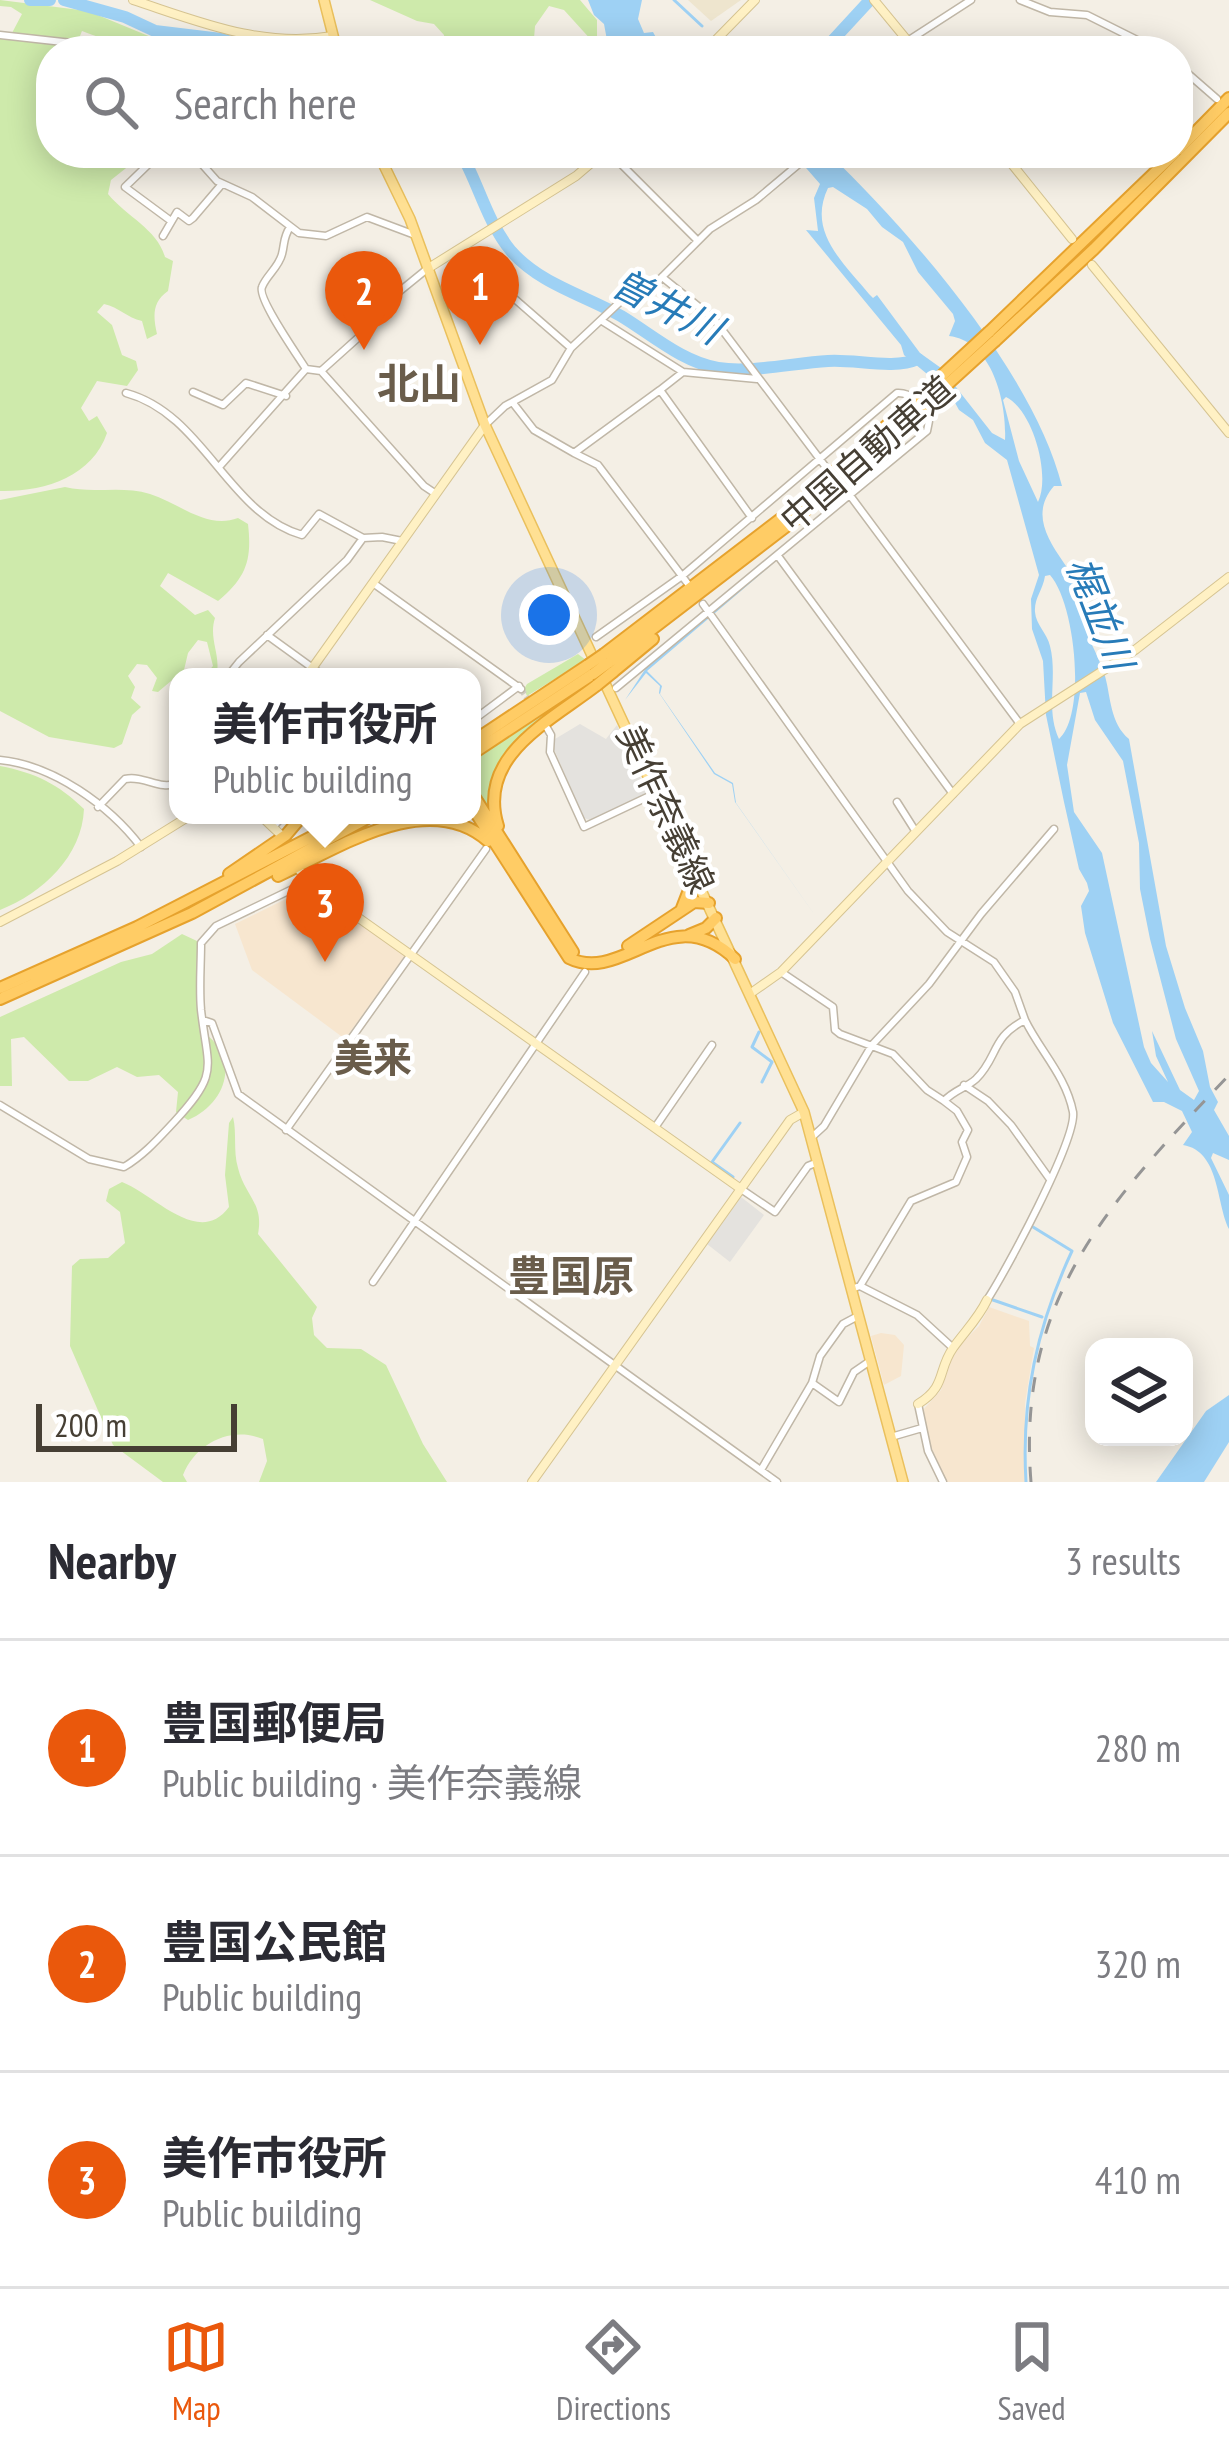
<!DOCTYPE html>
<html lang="en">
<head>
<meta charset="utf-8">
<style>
	:root { --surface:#fff; --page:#f2f2f3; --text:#2b2b33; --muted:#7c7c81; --line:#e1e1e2; --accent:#ea580c }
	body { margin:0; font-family:"PT Sans Narrow","Noto Sans JP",sans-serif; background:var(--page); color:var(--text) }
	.controls { position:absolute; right:36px; bottom:36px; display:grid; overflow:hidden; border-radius:24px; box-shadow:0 6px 30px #0003 }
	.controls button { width:108px; height:108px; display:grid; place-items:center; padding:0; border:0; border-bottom:3px solid var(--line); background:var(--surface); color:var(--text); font:60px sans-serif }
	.scale { position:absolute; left:36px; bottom:30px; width:201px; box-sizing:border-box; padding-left:12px; border:6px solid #463f34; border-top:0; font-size:33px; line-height:42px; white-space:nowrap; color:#463f34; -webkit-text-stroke:9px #fff; paint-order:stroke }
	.you { position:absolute; left:549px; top:615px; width:42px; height:42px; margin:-30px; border:9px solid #fff; border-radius:50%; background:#1a73e8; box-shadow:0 0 0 18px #1a73e833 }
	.badge { display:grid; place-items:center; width:78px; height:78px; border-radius:50%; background:var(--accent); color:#fff; font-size:39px; font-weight:700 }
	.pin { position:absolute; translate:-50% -99px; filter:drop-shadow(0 3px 6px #0008) }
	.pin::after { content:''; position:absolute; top:63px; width:42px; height:36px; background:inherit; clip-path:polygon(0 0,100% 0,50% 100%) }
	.popup { position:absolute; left:169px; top:668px; width:312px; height:156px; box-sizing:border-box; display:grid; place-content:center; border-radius:24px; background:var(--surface); filter:drop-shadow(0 3px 9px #0005); font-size:39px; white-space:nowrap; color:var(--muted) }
	.popup b { font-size:45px; color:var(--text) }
	.popup::after { content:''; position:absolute; left:50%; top:100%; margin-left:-24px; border:24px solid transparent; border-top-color:var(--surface) }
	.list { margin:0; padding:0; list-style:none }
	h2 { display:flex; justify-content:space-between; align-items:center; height:156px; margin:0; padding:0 48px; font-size:51px }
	h2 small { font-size:39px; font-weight:400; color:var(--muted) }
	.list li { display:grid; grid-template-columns:78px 1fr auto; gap:36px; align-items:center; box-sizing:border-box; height:216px; padding:0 48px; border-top:3px solid var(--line) }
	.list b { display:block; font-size:45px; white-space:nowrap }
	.list p { margin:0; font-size:39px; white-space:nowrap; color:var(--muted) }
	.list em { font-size:39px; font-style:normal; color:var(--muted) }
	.icon { flex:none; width:66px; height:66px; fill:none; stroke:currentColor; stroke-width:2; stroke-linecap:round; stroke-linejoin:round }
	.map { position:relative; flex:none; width:1229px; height:1482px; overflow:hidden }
	.search { position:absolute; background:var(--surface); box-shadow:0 6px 30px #0003; left:36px; right:36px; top:36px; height:132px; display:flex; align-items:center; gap:30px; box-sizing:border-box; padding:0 42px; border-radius:48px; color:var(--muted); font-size:45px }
	.sheet { height:804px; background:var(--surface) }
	nav { display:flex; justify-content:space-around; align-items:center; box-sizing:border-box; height:168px; border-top:3px solid var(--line); background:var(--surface); font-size:33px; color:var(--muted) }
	nav a { display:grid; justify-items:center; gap:6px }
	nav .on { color:var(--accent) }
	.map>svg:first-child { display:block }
	.commercial { fill:#f7e6cf }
	.education { fill:#eee5ce }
	.green { fill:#ceeaab }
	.parking { fill:#e4e2de }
	.water { fill:#9ed1f4; fill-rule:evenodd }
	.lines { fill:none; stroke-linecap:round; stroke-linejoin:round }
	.stream { stroke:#9ed1f4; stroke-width:3 }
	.river { stroke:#9ed1f4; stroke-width:12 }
	.street-tunnel { stroke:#d1ccc2; stroke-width:6; stroke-dasharray:6 3; stroke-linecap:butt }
	.street-casing { stroke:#c0b7a7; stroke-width:9 }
	.secondary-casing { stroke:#d6c492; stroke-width:10 }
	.primary-casing { stroke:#eac05d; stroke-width:12 }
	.highway-casing { stroke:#e6a22d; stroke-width:14 }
	.street { stroke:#fff; stroke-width:6 }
	.secondary { stroke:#fff1c4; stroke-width:8 }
	.primary { stroke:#ffe093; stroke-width:9 }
	.highway { stroke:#ffcc65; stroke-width:10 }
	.rail { stroke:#959595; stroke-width:3; stroke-dasharray:15 15; stroke-linecap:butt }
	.highway-bridge-casing { stroke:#e6a22d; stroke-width:14; stroke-linecap:butt }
	.highway-bridge { stroke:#ffcc65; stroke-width:10 }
	.labels { text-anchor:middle; stroke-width:9; stroke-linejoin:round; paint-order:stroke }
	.street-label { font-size:36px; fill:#463f34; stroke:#fff }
	.water-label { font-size:39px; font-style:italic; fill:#277bb8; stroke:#fff }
	.neighbourhood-label { font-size:39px; font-weight:bold; fill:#6a5d4b; stroke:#fff }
	.quarter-label { font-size:42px; font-weight:bold; fill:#6a5d4b; stroke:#fff }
</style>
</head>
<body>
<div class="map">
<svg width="1229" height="1482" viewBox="0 0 1229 1482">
	<rect width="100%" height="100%" fill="#f4efe5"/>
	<!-- commercial -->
	<path class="commercial" d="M310 887 406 955 345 1039 252 970 235 924Z
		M989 1307 1029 1321 1030 1346 1034 1348 1025 1403V1482H947L928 1440 923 1410 941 1390 955 1350 979 1326Z
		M881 1333 895 1335 904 1345 901 1376 884 1385 871 1336Z"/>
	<!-- education -->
	<path class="education" d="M688 0H741L711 21Z"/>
	<!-- green -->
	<path class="green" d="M0 0 88 11 151 37 149 43C120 40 111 43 82 31L76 46 87 51H51V153H139L140 157 111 180 108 194C127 217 157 229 165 257L173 261 168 291C152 302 153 316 157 334L147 339 142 321C127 318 119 307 104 304L97 312 112 325 122 355 136 361 138 370 127 386 97 381 81 408 89 421 97 416 107 433C92 477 44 492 0 491V38L12 33 22 14 11 7 0 6Z
		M353 0H580L597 20V38L593 42 564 10 549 6 535 26 533 51H445L444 35 434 24 417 21 370 0Z
		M65 487C93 494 122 485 150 494 179 503 207 530 238 518L248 524C252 559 247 577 218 601L168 573 160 586 195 615 208 610 215 618C208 639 222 656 216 677H203L213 666 207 642 198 640 188 653 184 670 158 692 152 691 157 678 147 665 137 664 128 676 135 687 131 698 141 707 132 715 122 744 114 748 49 737 0 711V500Z
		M578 654 586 660 527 696 524 689 527 684Z
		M588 686C547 720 472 759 494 822L472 788V761Z
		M0 766C36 773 58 784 84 809 82 856 43 893 0 910Z
		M182 934 197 941 201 1031C242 1056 227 1104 188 1120L176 1112 178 1092 159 1075 137 1077 117 1067 88 1081H69L24 1037 11 1039 12 1086H0V1017L121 962 152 954Z
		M233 1117C237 1133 233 1151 238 1168 245 1196 264 1203 258 1234L317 1307 312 1318 314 1335 327 1348 361 1349 386 1365 423 1444 447 1482H259L267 1461 263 1439C231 1426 196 1443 183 1475L187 1482H163L113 1445 70 1346 72 1266 80 1259 108 1258 125 1243 120 1212 106 1201 109 1189 122 1182C154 1194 199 1248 229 1207L225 1175 229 1123Z"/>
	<!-- parking -->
	<path class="parking" d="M580 724 606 739 617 725 647 793 590 820 584 818 554 749 555 739Z
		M741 1197 764 1215 730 1262 707 1244Z"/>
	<!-- water -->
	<path class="water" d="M588 0H642L638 19 644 33 653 32 659 43 675 51H648L636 43 629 51H609L604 24 594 15Z
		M793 153H828C911 232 1034 374 1062 486H1054C1017 529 1080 568 1090 610L1081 612C1085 636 1098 653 1105 676 1111 698 1110 723 1129 739L1166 946 1185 1008 1203 1051 1210 1087 1218 1102 1214 1110 1229 1136V1160L1213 1153 1211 1158 1229 1195V1229C1216 1203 1220 1151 1183 1145L1192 1132 1182 1111 1164 1102H1153L1113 1023 1085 933 1081 906 1089 891 1087 883 1079 869 1064 802 1046 715 1043 661 1032 629 1031 599 1039 575 1007 460 985 443 973 420 959 410 949 392 904 355 901 345 806 230 818 231 814 198 820 184ZM833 187 867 209 882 227 903 242 918 272 953 314 955 321 949 336C992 341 1007 402 1005 440L992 433 941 368 920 353 877 295 873 298 869 294C843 262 807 232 828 188ZM1006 397C1033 410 1051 476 1038 502L1019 461 1003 400ZM1050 575C1075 603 1087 713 1059 739 1045 709 1058 677 1050 646 1047 633 1036 625 1035 612 1034 598 1043 590 1045 576ZM1086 692 1095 720 1123 761 1139 843 1140 889 1150 939 1176 1039 1199 1091 1194 1100 1180 1090 1152 1031 1156 1056 1168 1082 1151 1063 1144 1047 1102 853 1074 812 1067 765 1080 693Z
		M776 561 647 671 662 686 660 694 715 773 733 783 736 803 819 921 735 802 732 784 714 774 659 693 660 686 646 673 625 700 648 665Z
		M1229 1395V1442L1204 1482H1156L1206 1411Z"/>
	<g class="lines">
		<!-- stream -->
		<path class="stream" d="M674 0 702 26
			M316 675 319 677
			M759 1032 752 1047 772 1062 762 1082
			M733 1177 712 1162 740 1123
			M993 1300 1042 1317
			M1026 1482C1021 1400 1037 1326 1072 1251L1033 1227"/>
		<!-- river -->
		<path class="river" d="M30 0H50
			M64 0 125 17 155 31 221 39 263 51
			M823 51 870 0
			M461 153C479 185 487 222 511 251 540 284 584 295 621 316 651 334 682 362 718 368 752 373 793 363 828 361 856 359 893 370 918 359"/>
		<!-- street-tunnel -->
		<path class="street-tunnel" d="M521 689 545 725"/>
		<!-- street casing -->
		<g class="street-casing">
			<path id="street" d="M1020 0 1050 12 1087 15 1159 51
				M0 35 72 43 94 51
				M892 51 971 0
				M1178 65 1217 99
				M160 153 125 187 171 221
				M192 153 217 181 252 197 299 233 326 236 367 217 415 235
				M610 153 698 241
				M290 227C283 238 285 242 282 254 279 267 266 276 262 287 257 298 298 356 306 369
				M163 236 177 212 189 221 193 218 222 184
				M453 255 509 294 571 348
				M662 277 714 319 828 470
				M347 300 363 321 427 269
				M602 321 683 372
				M321 371 424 486 436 494
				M660 390 683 372 757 379
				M193 392 223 405 246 383 286 396
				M126 393C204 414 227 513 302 535L319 514 363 538
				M513 403 534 430 574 453
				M485 425 505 406 552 380 571 348 622 300 654 285 710 229 756 200 812 153
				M219 467 306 369 321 371 360 336 363 321
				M843 486 1020 724
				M778 556 953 794
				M373 583 521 689
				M688 584 598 465 574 453 660 390 752 518
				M703 604 908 891 947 932 994 962 1015 992 1025 1020C991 1037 998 1058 976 1079 966 1088 954 1090 944 1101L927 1090 893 1054 840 1034 835 1030 833 1007 781 972
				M267 635 325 677
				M596 637 682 576 897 393C913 392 923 407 929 421L927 431 616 688
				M227 677 239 662 347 560 363 538 382 537 402 541
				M472 721 519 686
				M547 728 551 735 550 752 584 827 658 792
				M0 760C53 765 109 805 141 847
				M897 802 916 832
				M98 807 125 779C145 775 159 791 178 783
				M274 826 284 815
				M203 1020 212 1023 238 1094 777 1482
				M964 1085 988 1101 1011 1125 1049 1178
				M0 1105 89 1159 124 1167C144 1155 158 1139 174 1122 220 1072 208 1071 201 1010 199 988 201 965 201 943L216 926 307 882
				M656 1126 712 1045
				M286 1130 486 849
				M812 1137 824 1126 872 1045 929 984 981 914 1054 829
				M741 1189 775 1212 808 1166 818 1162
				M373 1282 585 972
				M860 1286 917 1315 953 1348
				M851 1289 860 1286 911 1201 956 1182 967 1157 962 1142 968 1130 957 1111 944 1101
				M987 1300C1005 1273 1077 1139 1073 1112 1066 1076 1040 1051 1025 1020
				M812 1383 839 1402 854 1372 870 1361
				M918 1404 928 1451 943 1482
				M891 1437 922 1428
				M761 1470 812 1383 820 1356 843 1324 858 1316"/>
		</g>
		<!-- secondary casing -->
		<g class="secondary-casing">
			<path id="secondary" d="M133 0C200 22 261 48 333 36
				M874 0 916 51
				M705 51 755 0
				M1003 153 1072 239
				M1092 265 1229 433
				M427 269 576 176 603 153
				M306 677 485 425
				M260 815 280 834
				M300 871 308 882 741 1189
				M0 922 117 861 191 815
				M751 993 781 972 1020 724 1135 650 1229 577
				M918 1404C947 1386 937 1371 953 1348 965 1331 978 1319 987 1300
				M532 1482 790 1120 804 1112"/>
		</g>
		<!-- primary casing -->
		<g class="primary-casing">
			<path id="primary" d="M324 0 337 51
				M378 153 410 219 485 425 804 1112 903 1482"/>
		</g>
		<!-- highway casing -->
		<g class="highway-casing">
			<path id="highway" d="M1178 150 1229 98
				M989 332 1175 153
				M995 341 1094 249 1229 113
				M604 654 783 517 911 404
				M608 663 792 522 917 412
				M613 672 653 639
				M472 742 588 665
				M472 754 593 674
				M472 793 573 952
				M472 807 569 958C623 985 670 897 735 959
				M498 826C476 756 549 722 597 685
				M229 874 286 835 303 815
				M278 876C338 848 428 788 488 841
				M682 908 689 890 690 864
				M689 935 706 928 716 918
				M628 946 694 902 709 903
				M0 988 137 927 354 815
				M0 999 192 913 373 815"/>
		</g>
		<!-- street -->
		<use href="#street" class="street"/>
		<!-- secondary -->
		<use href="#secondary" class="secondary"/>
		<!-- primary -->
		<use href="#primary" class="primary"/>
		<!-- highway -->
		<use href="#highway" class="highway"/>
		<!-- rail -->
		<path class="rail" d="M1031 1482C1016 1297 1111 1200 1229 1075"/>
		<!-- highway-bridge casing -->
		<g class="highway-bridge-casing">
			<path id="highway-bridge" d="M911 404 989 332
				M917 412 995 341
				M588 665 604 654
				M593 674 608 663
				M597 685 613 672"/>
		</g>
		<!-- highway-bridge -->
		<use href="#highway-bridge" class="highway-bridge"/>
	</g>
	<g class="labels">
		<!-- street labels -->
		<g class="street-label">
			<text transform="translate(867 454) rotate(-41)" y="13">中国自動車道</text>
			<text transform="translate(666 809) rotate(65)" y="13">美作奈義線</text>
		</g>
		<!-- water labels -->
		<g class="water-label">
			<text transform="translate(667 306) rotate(27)" y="14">曽井川</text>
			<text transform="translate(1100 613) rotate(69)" y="14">梶並川</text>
		</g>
		<!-- neighbourhood labels -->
		<g class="neighbourhood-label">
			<text x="373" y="1072">美来</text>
		</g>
		<!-- quarter labels -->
		<g class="quarter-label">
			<text x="419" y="399">北山</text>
			<text x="571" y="1291">豊国原</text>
		</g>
	</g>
</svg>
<div class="controls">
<button><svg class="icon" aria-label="layers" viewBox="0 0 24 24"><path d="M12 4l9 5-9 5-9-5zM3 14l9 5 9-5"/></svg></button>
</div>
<div class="scale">200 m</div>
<div class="you"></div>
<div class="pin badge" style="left:480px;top:345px">1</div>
<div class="pin badge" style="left:364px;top:350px">2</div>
<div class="pin badge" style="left:325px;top:962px">3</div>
<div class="popup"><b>美作市役所</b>Public building</div>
<div class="search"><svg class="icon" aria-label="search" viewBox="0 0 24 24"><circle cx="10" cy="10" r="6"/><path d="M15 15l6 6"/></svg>Search here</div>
</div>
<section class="sheet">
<h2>Nearby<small>3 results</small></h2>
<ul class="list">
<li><span class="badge">1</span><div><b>豊国郵便局</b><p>Public building · 美作奈義線</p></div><em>280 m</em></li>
<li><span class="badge">2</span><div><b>豊国公民館</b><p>Public building</p></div><em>320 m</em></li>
<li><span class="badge">3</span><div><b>美作市役所</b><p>Public building</p></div><em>410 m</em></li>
</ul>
</section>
<nav>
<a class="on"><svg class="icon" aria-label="map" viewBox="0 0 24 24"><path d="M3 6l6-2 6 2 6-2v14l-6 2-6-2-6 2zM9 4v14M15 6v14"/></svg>Map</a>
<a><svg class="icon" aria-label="directions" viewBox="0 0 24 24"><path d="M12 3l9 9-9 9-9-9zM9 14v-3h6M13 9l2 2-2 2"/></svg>Directions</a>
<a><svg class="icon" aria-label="saved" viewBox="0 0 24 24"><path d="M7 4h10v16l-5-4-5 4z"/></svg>Saved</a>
</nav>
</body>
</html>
